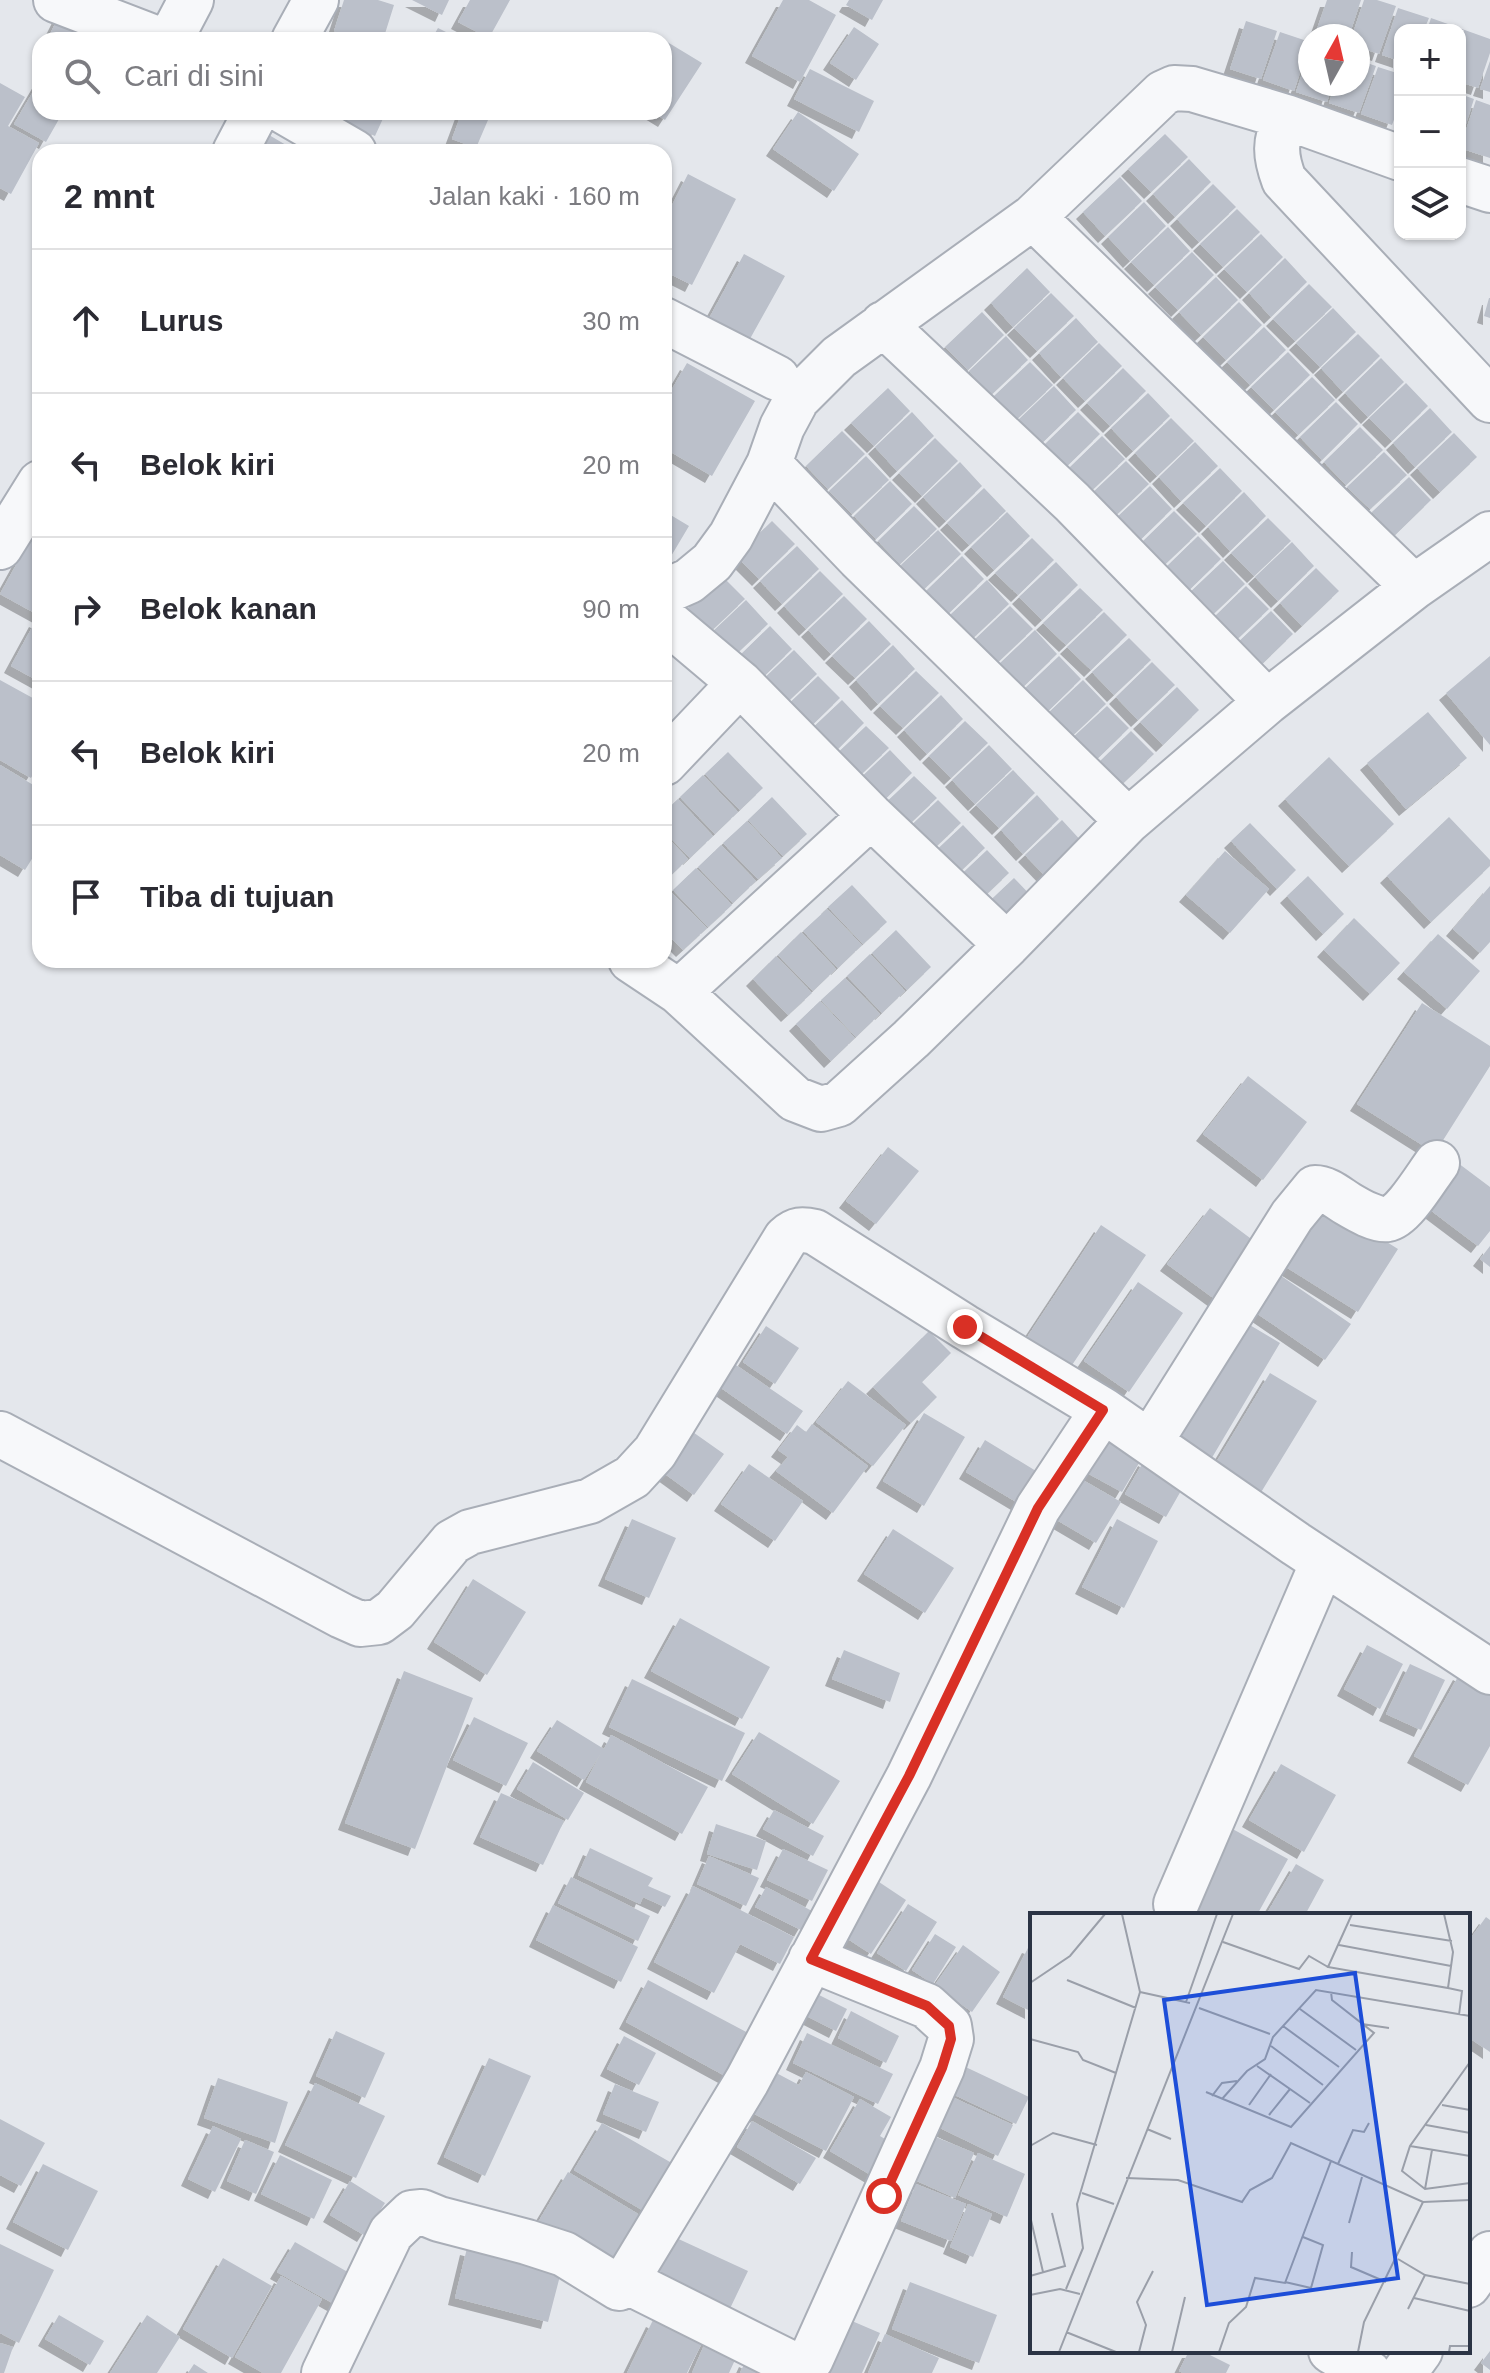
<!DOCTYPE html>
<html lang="id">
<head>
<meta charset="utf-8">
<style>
	:root { --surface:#fff; --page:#f2f2f3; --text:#2b2b33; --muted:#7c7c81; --line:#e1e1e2 }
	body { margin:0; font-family:Arial,sans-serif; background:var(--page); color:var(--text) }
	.controls { position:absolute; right:24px; top:24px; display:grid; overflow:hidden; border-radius:16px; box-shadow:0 2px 6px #0004 }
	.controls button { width:72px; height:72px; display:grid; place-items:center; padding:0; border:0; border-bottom:2px solid var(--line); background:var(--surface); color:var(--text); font:40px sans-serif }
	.compass { position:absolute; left:1298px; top:24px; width:72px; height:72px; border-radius:50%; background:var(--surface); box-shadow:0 2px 6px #0004; rotate:8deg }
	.stop { position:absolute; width:24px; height:24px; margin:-18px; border:6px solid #d93025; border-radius:50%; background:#fff }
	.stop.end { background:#d93025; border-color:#fff; box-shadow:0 2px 8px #0008 }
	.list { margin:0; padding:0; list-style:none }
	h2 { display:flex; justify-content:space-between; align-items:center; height:104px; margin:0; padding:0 32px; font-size:34px }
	h2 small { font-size:26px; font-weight:400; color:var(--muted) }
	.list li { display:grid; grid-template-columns:52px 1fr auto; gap:24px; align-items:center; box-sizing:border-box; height:144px; padding:0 32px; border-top:2px solid var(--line) }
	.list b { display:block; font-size:30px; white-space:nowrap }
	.list em { font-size:26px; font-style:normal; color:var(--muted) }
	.icon { flex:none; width:44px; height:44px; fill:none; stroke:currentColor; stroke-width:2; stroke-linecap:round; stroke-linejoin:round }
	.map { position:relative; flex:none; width:1490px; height:2373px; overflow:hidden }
	.search { position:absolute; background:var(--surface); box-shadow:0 2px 6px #0004; left:32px; top:32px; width:640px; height:88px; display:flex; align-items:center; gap:20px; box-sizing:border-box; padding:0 28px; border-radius:24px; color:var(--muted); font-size:30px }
	.panel { position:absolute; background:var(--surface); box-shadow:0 2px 6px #0004; left:32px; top:144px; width:640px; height:824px; border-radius:24px }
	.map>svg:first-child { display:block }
	.building { fill:#bbc0ca; filter:url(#shadow) }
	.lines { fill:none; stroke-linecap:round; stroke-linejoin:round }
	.street-casing { stroke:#a9aeb7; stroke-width:48 }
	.street { stroke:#f7f8fa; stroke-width:44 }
	.route { stroke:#d93025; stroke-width:10 }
	.inset-road { fill:none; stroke:#9a9fa9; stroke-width:2 }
	.view { fill:#1d4ed8; fill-opacity:0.15; stroke:#1d4ed8; stroke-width:4 }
	.inset-edge { fill:none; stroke:#2b3445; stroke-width:4 }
</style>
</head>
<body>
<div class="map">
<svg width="1490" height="2373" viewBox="0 0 1490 2373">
	<defs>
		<filter id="shadow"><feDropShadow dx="-7" dy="7" stdDeviation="0" flood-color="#0004"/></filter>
	</defs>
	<rect width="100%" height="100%" fill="#e4e7ec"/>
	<!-- building -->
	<path class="building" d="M344 0H378L394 5 383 40H365L334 31Z
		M412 0H449L442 15Z
		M470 0H510L489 38 458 22Z
		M783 0H809L836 15 800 82 752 56Z
		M849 0H883L872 20 846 5Z
		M1327 0H1361L1349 36H1327L1316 32Z
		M1364 0H1377L1396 6 1379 54 1358 47V36H1352Z
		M63 8 102 40H47Z
		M1398 8 1429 18 1424 30H1400V61L1382 55Z
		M1431 18 1490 39V53L1478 88 1460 82V41L1464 30H1427Z
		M1246 21 1277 31 1261 79 1230 69Z
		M305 26 348 39V40H301Z
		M854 27 879 44 856 80 830 63Z
		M438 28 462 40H431Z
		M1280 32 1310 42 1294 91 1263 80Z
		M664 40 702 63 665 120 652 112H664Z
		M1309 52 1310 84H1333L1327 102 1296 92Z
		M1358 60 1376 66 1359 113 1329 103 1335 84H1358Z
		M1490 61V92L1480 89Z
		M1378 67 1400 74V103L1392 125 1361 114Z
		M810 69 874 101 859 132 794 99Z
		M40 80V112H63L46 142 14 124Z
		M0 83 25 97 8 126 39 143 11 194 0 188Z
		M1460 94 1474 99 1461 139H1460Z
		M1476 100 1490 105V158L1460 148Z
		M328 112H386L375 136 327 115Z
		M462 112H470L488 120 476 148 452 139Z
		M798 112 859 154 834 191 773 149Z
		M1165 134 1188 157 1151 192 1128 169Z
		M269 135 298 152H259Z
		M1189 159 1211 182 1175 217 1153 194Z
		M688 174 736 199 692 285 664 271V221Z
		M1120 177 1142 201 1105 236 1083 212Z
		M1213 184 1236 207 1199 242 1177 219Z
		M1144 202 1166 226 1130 261 1108 237Z
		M1237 209 1260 232 1223 267 1200 244Z
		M1168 227 1190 251 1154 285 1131 262Z
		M1261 234 1283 257 1247 292 1224 269Z
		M1192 252 1214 275 1178 310 1155 287Z
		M744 254 785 276 746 346 706 324Z
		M1285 258 1307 282 1271 317 1249 293Z
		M1027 268 1050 292 1013 327 991 303Z
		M1216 277 1238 300 1201 335 1179 312Z
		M1309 284 1332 307 1295 341 1273 319Z
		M1051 293 1074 316 1037 351 1014 328Z
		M1489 298H1490V318L1484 316Z
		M1239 302 1262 325 1226 360 1203 337Z
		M1333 308 1356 332 1320 367 1296 343Z
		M982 312 1004 335 968 370 945 347Z
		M1076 318 1098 342 1061 377 1039 353Z
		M1264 327 1286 350 1250 385 1227 362Z
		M1358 334 1380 356 1343 392 1321 368Z
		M1006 336 1028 360 991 395 969 371Z
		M1099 343 1122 366 1085 401 1063 378Z
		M1288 352 1310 375 1274 410 1251 387Z
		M1381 358 1404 382 1368 417 1345 393Z
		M1030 362 1053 385 1016 420 993 397Z
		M687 363 755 401 712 476 664 448V403Z
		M1123 368 1146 391 1110 426 1087 403Z
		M1312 377 1335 400 1298 435 1275 412Z
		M1406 383 1428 406 1392 441 1369 418Z
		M1054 386 1076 410 1040 445 1017 421Z
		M888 388 910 411 874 446 851 423Z
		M1148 393 1170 416 1133 451 1111 428Z
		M1336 402 1358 424 1322 460 1300 437Z
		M1430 408 1452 432 1415 467 1393 443Z
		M912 412 934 436 897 471 875 447Z
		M1078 412 1100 434 1064 469 1042 447Z
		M1171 418 1194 441 1157 476 1135 453Z
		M1360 427 1383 450 1346 485 1324 462Z
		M842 431 865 454 828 489 806 466Z
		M1454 433 1477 457 1440 492 1417 468Z
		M1102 436 1125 459 1088 494 1066 471Z
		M935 438 958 461 922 496 899 473Z
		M1195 442 1218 466 1181 501 1159 477Z
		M1384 452 1407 475 1370 509 1347 487Z
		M866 456 889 480 852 514 829 491Z
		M1126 461 1149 484 1112 519 1089 496Z
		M960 462 982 486 946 521 923 497Z
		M1220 468 1242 491 1206 526 1183 503Z
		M1409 477 1431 500 1394 536 1372 512Z
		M890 481 912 504 876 539 854 516Z
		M1150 486 1172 509 1136 544 1113 521Z
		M984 488 1006 511 969 545 947 523Z
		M1244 492 1266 516 1230 551 1208 527Z
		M914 506 937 529 900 564 878 541Z
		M664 511 689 526 664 568Z
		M1174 511 1197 534 1160 569 1138 546Z
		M1007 512 1030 536 994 570 971 547Z
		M1268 518 1291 541 1254 576 1231 553Z
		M772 521 795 544 759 579 736 556Z
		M36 529 40 532V616L0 594Z
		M938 530 961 554 924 589 901 565Z
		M1198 536 1221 559 1185 594 1162 571Z
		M1032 538 1054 560 1018 595 995 573Z
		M1292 542 1314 566 1278 601 1255 577Z
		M797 546 819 569 782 604 760 581Z
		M962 556 984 579 948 614 926 591Z
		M1223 561 1245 584 1208 619 1186 596Z
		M1056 562 1078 585 1042 620 1019 597Z
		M1316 568 1339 591 1302 626 1280 603Z
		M820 571 843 594 806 629 784 606Z
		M722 576 745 599 708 634 685 611Z
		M987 580 1009 604 972 639 950 615Z
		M1246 586 1269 609 1232 644 1210 621Z
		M1080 588 1103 610 1066 645 1043 623Z
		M844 596 867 619 831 654 808 630Z
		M746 600 768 624 731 659 709 635Z
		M1010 606 1033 629 996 664 973 641Z
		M1271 611 1293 634 1257 669 1234 646Z
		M1104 612 1127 635 1091 670 1067 647Z
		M36 620 40 622V682L11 666Z
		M869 621 891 644 855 678 832 656Z
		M770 626 792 649 756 684 734 661Z
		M1035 630 1057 654 1021 689 998 665Z
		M1129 638 1151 660 1114 695 1092 672Z
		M893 645 915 669 878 704 856 680Z
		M794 650 817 674 780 709 757 685Z
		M1059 656 1081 679 1045 714 1022 691Z
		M1490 656V745L1446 693Z
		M1152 662 1175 685 1138 720 1116 697Z
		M916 671 939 693 903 728 880 706Z
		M818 676 840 698 804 733 781 711Z
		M0 680 40 702V762L31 778 0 760Z
		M1083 680 1106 704 1069 739 1046 715Z
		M1177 687 1199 710 1163 745 1140 722Z
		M941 695 963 719 927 754 904 730Z
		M664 698 672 707 664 715Z
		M842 700 864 723 828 759 805 735Z
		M1107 706 1129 728 1093 763 1070 740Z
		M1428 712 1467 758 1406 809 1367 763Z
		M965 721 988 743 951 778 929 756Z
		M866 726 889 748 852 783 829 761Z
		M1131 731 1154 754 1117 789 1095 766Z
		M989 745 1012 769 975 804 952 780Z
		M890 750 912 773 876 808 853 785Z
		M728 752 763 788 740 810 705 774Z
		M1329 757 1394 824 1349 866 1285 799Z
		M0 765 40 789V846L25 870 0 855Z
		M1013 770 1035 793 999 828 976 805Z
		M703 775 738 812 715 834 680 797Z
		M914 776 937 798 900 833 878 810Z
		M1037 795 1059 819 1023 854 1001 830Z
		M772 797 807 834 783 856 748 820Z
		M678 799 713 836 690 858 664 831V812Z
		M938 800 961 823 924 858 901 835Z
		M1449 817 1490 860V866L1431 922 1387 876Z
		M1062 820 1084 844 1048 879 1025 855Z
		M747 821 782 858 758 879 723 843Z
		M1250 823 1296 870 1277 889 1231 841Z
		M963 825 985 848 948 883 926 860Z
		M664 834 688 859 664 882Z
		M721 845 756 881 733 903 698 867Z
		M987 850 1009 873 972 908 950 885Z
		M1225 851 1269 889 1230 933 1186 895Z
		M696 868 732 905 708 927 673 890Z
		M1308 876 1344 914 1323 934 1287 896Z
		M1014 878 1036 901 999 936 977 913Z
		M852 885 887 922 863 944 828 907Z
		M1490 886V942L1480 953 1453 929Z
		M671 892 707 928 683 950 664 931V899Z
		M827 909 862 945 838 968 803 931Z
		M1354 918 1400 963 1370 994 1324 950Z
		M896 930 931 967 907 990 872 953Z
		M801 932 836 969 813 991 778 955Z
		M1438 934 1480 971 1447 1009 1404 972Z
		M870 954 905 991 882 1013 847 976Z
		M776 956 812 993 788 1015 753 979Z
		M845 978 880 1014 856 1037 821 1000Z
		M820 1001 855 1038 831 1061 796 1024Z
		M1422 1003 1490 1046V1066L1435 1153 1357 1104Z
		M1248 1076 1307 1122 1263 1180 1203 1134Z
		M888 1147 919 1171 876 1224 846 1201Z
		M1454 1160 1490 1187V1231L1478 1246 1421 1203Z
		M1318 1199 1398 1249 1358 1312 1278 1262Z
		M1210 1208 1258 1244 1216 1300 1167 1264Z
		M1101 1225 1146 1255 1066 1374 1022 1345Z
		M1490 1246V1267L1480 1259Z
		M1274 1271 1351 1324 1325 1360 1249 1308Z
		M1138 1282 1183 1313 1129 1392 1084 1361Z
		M1238 1318 1280 1343 1210 1461 1168 1437Z
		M766 1326 799 1348 775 1384 743 1362Z
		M929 1331 951 1353 922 1382 937 1397 911 1423 873 1387Z
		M730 1361 803 1411 787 1434 714 1383Z
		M1270 1373 1317 1401 1260 1494 1214 1466Z
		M848 1381 906 1425 873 1466 816 1422Z
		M924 1413 965 1437 924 1506 883 1481Z
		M812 1424 868 1466 833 1513 776 1471 788 1457 778 1450 797 1425 806 1432Z
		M690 1430 724 1454 694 1495 661 1471Z
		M1096 1432 1142 1458 1122 1492 1076 1467Z
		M985 1440 1036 1471 1018 1503 966 1472Z
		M1145 1459 1186 1482 1166 1517 1125 1494Z
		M749 1464 803 1501 775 1541 721 1504Z
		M1074 1475 1121 1502 1096 1543 1050 1516Z
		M632 1519 676 1538 649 1598 605 1579Z
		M1117 1519 1158 1541 1124 1608 1082 1587Z
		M893 1529 954 1568 925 1613 864 1574Z
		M473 1579 526 1612 487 1675 434 1642Z
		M680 1618 770 1667 742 1719 651 1671Z
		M1367 1645 1403 1664 1380 1709 1344 1689Z
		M844 1650 900 1673 890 1702 832 1679Z
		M1410 1664 1445 1680 1421 1730 1386 1714Z
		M404 1671 473 1698 415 1849 345 1823Z
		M1460 1673 1490 1690V1746L1468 1785 1414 1756Z
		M632 1679 745 1733 722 1781 609 1727Z
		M474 1717 528 1743 506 1786 453 1760Z
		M557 1720 604 1749 611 1735 708 1787 682 1834 586 1782 601 1753 584 1780 537 1751Z
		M759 1732 840 1781 813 1824 732 1774Z
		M533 1762 584 1793 568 1820 517 1789Z
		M1281 1764 1336 1795 1304 1852 1249 1820Z
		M501 1793 564 1821 543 1865 480 1837Z
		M774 1810 824 1836 813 1856 763 1829Z
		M716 1824 766 1841 757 1870 707 1854Z
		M1227 1826 1288 1859 1257 1915H1209L1184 1902Z
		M590 1848 653 1878 648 1886 671 1896 665 1907 643 1897 640 1904 578 1875Z
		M783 1849 828 1870 812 1901 767 1880Z
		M709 1856 759 1878 746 1906 697 1884Z
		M1296 1864 1324 1880 1305 1915H1266Z
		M867 1874 906 1900 871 1954 831 1928Z
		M571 1877 650 1916 638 1941 558 1903Z
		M693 1886 794 1937 780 1964 740 1944 714 1993 654 1962Z
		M766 1887 812 1911 801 1930 755 1907Z
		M908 1904 937 1922 906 1971 877 1953Z
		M553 1905 638 1947 621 1982 536 1940Z
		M1486 1917 1490 1920V2052L1468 2037V1942Z
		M935 1934 956 1947 933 1984 912 1970Z
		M963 1945 1000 1972 972 2012 935 1985Z
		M1029 1946 1032 1947V2012L1003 1997Z
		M648 1980 752 2035 729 2078 626 2022Z
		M803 1987 847 2009 836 2031 793 2009Z
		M851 2011 899 2036 886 2063 838 2038Z
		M336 2031 385 2053 365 2098 316 2076Z
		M807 2033 893 2074 878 2104 793 2063Z
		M624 2036 656 2053 639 2085 607 2069Z
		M489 2058 531 2076 485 2176 444 2157Z
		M955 2062 1029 2097 1016 2124 942 2089Z
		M765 2067 799 2085 806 2072 854 2097 826 2151 743 2108Z
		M218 2078 288 2102 275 2143 204 2118Z
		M315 2083 385 2116 356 2178 285 2145Z
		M615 2084 659 2102 646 2132 603 2114Z
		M952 2097 1013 2125 998 2156 938 2127Z
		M860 2099 891 2117 880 2136 895 2145 876 2178 830 2151Z
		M0 2119 45 2143 21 2186 0 2175Z
		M752 2121 816 2158 800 2184 737 2147Z
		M602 2123 677 2166 649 2214 574 2170Z
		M213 2126 241 2139 215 2192 188 2179Z
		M936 2137 974 2153 955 2198 917 2181Z
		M245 2140 274 2152 256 2194 227 2181Z
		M978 2153 1025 2174 1007 2217 958 2195Z
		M280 2155 332 2180 314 2219 261 2194Z
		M43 2164 98 2191 68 2250 13 2222Z
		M568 2172 643 2217 611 2269 537 2224Z
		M350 2181 385 2203 364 2235 330 2215Z
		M916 2184 966 2204 951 2241 901 2221Z
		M968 2204 992 2214 973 2257 950 2247Z
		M659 2230 748 2271 724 2321 636 2279Z
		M295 2242 353 2275 336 2305 277 2272Z
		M0 2244 54 2270 19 2343 0 2333Z
		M467 2248 561 2272 548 2322 455 2298Z
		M223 2258 272 2286 232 2358 183 2329Z
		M281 2276 322 2299 281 2373H263L235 2357Z
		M910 2282 997 2315 979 2363 892 2329Z
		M59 2315 104 2341 90 2365 45 2339Z
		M147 2315 180 2337 157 2373H110Z
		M838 2315 880 2333 862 2373H823Z
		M653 2320 702 2343 687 2373H627Z
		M709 2334 740 2349 729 2373H692Z
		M885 2334 939 2358 932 2373H868Z
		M0 2343 13 2347 4 2373H0Z
		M1189 2351H1202L1230 2365 1226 2373H1183L1179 2371Z
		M1490 2351V2370L1481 2363Z
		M746 2360 774 2373H740Z
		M194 2364 208 2373H188Z"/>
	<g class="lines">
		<!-- street casing -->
		<g class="street-casing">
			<path id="street" d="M56 0 160 40
				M170 40 191 0
				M294 40 316 0
				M285 112 354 152
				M1286 117C1274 141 1275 156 1284 180L1490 400
				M235 152 256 112
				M1460 180 1490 190
				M1033 217 1414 587
				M664 320 777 378
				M883 324 1072 502 1267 702
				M769 464 859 558 1128 821
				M0 547 40 483
				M664 592 689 581 712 562 731 536 769 464 782 427 797 399 839 357 1033 217 1163 93 1174 88 1192 89 1286 117 1400 158
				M664 619 740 683 871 816 1007 945
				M664 763 740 683
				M631 960 679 992 795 1099 821 1109 839 1104 911 1039 1007 945 1128 821 1267 702 1414 587 1490 534
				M679 992 871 816
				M0 1434 342 1616 360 1624 379 1622 395 1610 452 1542 470 1532 590 1501 632 1477 655 1452 786 1238C796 1229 802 1229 815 1232L965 1327 1103 1410 1296 1544 1490 1672
				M1150 1442 1292 1216 1315 1188C1327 1188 1338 1198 1348 1204 1358 1210 1377 1221 1388 1219 1403 1217 1427 1176 1437 1163
				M1176 1904 1323 1562
				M624 2280 790 2363 804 2365 811 2359 942 2068 951 2039 949 2026 927 2006 811 1959
				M1468 2285 1490 2254
				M1331 2351 1369 2373
				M324 2373 391 2233 412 2213 422 2212 439 2219 527 2242 564 2254 619 2288 632 2271 747 2081 909 1776 1038 1508 1103 1410
				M1404 2373 1420 2351"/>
		</g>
		<!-- street -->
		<use href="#street" class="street"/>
	</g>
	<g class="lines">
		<!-- route -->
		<path class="route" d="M884 2196 942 2068 951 2039 949 2026 927 2006 811 1959 909 1776 1038 1508 1103 1410 965 1327"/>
	</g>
	<!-- overview -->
	<g transform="translate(1030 1913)">
		<rect width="440" height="440" fill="#e4e7ec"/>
		<path class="inset-road" d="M322 1 298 54 418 75 423 39 414 1M320 12 422 28M193 29 269 56 279 43 298 54M309 32 421 53M37 67 106 95M0 70 40 43 75 1M418 75 432 78 429 102M110 79 160 90M156 89 187 1M169 95 240 121M270 96 326 137M332 111 359 115M253 113 309 154M0 126 48 139 53 147 86 160M241 133 293 172M440 149 380 233 372 258 395 276 440 270M227 153 280 190M176 179 261 214 344 120 302 87 301 79M182 183 192 170 207 168M192 186 217 158 235 146 243 124 286 77 440 103M219 192 241 161M412 192 440 197M239 202 260 176M396 212 440 220M117 216 141 226M0 233 23 220 67 232M380 233 440 243M308 251 323 217 334 219 339 210M96 265 148 267 212 289 220 277 242 265 261 230 393 289 440 287M395 276 402 237M52 280 84 291M1 307 13 359M319 310 332 264M322 339 321 354 356 369M368 346 395 362 440 371M0 363 35 353 22 300M255 369 281 375 293 332 273 324M36 376 53 335 47 291 110 79 92 1M0 382 30 376 50 381M384 385 440 398M378 396 395 362M36 419 86 439M29 439 203 1M109 439 116 412 107 389 123 358M142 439 155 384M189 439 199 410 216 394 225 365 255 370 301 248M328 439 334 409 393 289M419 439 420 433H440"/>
		<path class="view" d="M325 60 368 365 177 392 134 87Z"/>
		<rect width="440" height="440" class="inset-edge"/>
	</g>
</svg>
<div class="controls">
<button>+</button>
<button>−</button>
<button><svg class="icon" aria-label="layers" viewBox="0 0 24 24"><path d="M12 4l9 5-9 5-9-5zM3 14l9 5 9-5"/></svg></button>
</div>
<svg class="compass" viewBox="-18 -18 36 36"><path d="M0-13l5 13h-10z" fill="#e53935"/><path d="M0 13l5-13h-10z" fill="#7c7c81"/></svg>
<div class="stop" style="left:884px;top:2196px"></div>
<div class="stop end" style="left:965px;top:1327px"></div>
<div class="search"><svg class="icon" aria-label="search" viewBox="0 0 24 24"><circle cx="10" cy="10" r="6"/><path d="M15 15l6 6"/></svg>Cari di sini</div>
<section class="panel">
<h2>2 mnt<small>Jalan kaki · 160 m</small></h2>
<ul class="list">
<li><svg class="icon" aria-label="ahead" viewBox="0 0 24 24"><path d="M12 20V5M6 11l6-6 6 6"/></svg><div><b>Lurus</b></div><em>30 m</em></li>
<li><svg class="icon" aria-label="left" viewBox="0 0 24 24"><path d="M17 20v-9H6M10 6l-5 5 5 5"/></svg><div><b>Belok kiri</b></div><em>20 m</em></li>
<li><svg class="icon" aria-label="right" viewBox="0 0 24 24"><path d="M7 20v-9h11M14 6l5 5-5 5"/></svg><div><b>Belok kanan</b></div><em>90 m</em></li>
<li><svg class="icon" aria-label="left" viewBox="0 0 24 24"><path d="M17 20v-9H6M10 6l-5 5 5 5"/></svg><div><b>Belok kiri</b></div><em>20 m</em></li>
<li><svg class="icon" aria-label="arrive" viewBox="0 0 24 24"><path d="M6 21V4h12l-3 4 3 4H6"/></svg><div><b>Tiba di tujuan</b></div></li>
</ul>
</section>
</div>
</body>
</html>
